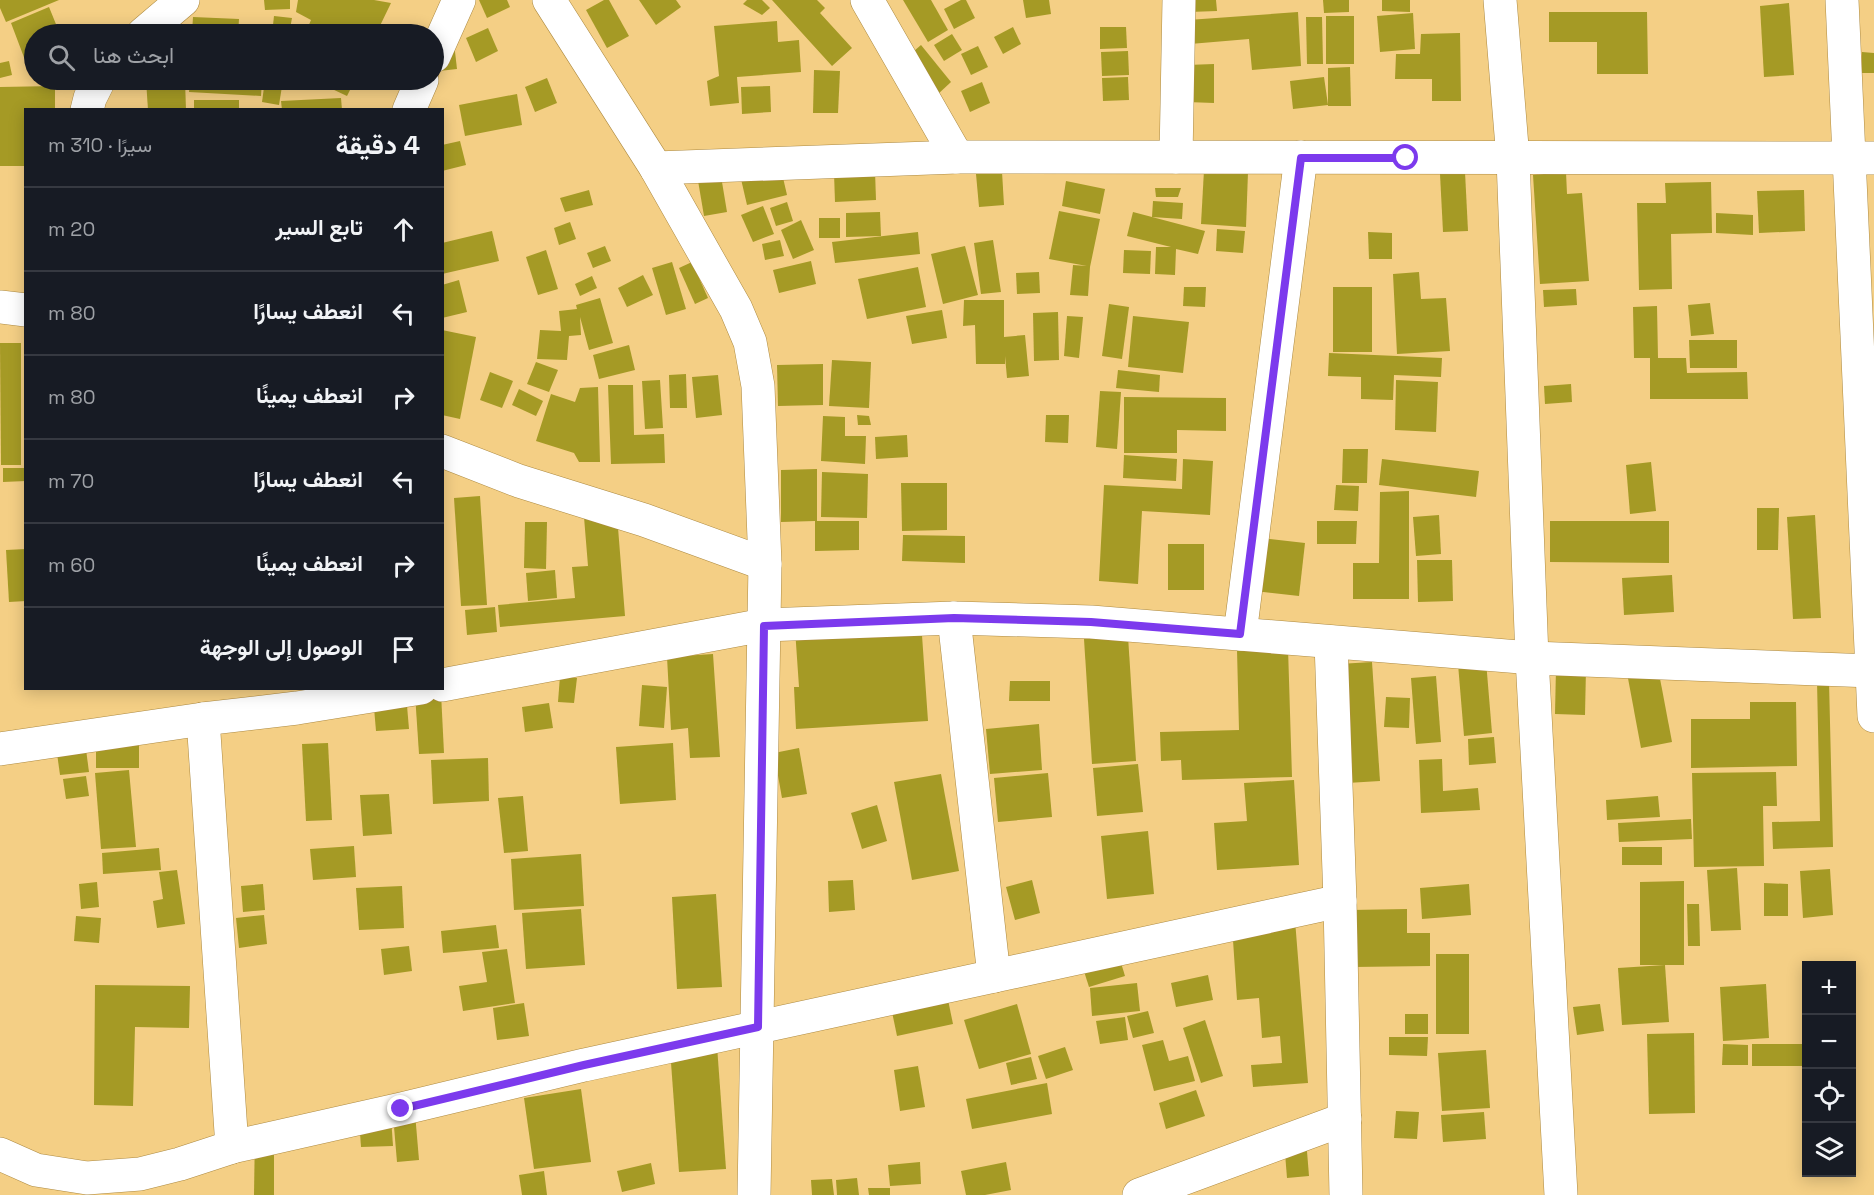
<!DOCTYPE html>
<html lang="ar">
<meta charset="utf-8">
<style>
:root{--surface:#171b24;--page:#242831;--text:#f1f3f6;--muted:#9ea1a6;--line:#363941}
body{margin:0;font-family:"Space Grotesk",Vazirmatn,sans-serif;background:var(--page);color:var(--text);direction:rtl}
.controls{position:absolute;right:18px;bottom:18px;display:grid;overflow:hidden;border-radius:0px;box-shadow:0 3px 15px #0003}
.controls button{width:54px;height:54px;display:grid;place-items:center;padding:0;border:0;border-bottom:2px solid var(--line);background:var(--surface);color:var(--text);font:30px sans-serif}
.stop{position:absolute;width:18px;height:18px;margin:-14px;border:4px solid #7c3aed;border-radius:50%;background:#fff}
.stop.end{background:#7c3aed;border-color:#fff;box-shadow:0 2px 6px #0008}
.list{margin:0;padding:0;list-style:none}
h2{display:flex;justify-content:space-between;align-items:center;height:78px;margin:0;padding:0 24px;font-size:26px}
h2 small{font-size:20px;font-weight:400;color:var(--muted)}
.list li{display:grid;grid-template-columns:39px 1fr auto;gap:18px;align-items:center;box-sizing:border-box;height:84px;padding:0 24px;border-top:2px solid var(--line)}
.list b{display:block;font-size:22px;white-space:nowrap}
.list em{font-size:20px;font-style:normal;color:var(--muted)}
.icon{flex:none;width:33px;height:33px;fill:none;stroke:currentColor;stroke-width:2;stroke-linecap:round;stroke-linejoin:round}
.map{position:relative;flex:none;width:1874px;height:1195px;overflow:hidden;direction:ltr}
.search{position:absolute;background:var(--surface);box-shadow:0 3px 15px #0003;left:24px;top:24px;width:420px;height:66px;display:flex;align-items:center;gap:15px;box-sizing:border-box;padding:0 21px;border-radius:33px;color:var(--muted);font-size:22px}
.panel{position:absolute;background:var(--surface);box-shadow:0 3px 15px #0003;left:24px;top:108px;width:420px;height:582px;border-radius:0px;direction:rtl}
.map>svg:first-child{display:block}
</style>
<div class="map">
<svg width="1874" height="1195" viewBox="0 0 1874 1195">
<rect width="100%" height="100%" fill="#f4cf85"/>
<g fill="#a59a25">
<path d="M0,0H59L6,22L0,8Z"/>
<path d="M264,0H290V9L265,10Z"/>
<path d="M298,0H374L391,3L376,34H305L311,20L296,12Z"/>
<path d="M479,0H507L510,7L487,18Z"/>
<path d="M604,0H609L629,36L607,48L586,10Z"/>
<path d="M639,0H676L681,7L656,25Z"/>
<path d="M747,0H762L770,8L762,15L743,4Z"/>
<path d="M772,0H817L825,8L820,13L852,48L832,66Z"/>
<path d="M903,0H931L948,30L928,42Z"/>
<path d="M961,0H966L975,18L954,29L944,9Z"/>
<path d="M1023,0H1049L1051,14L1026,18Z"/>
<path d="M1189,0H1216L1217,11L1189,12Z"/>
<path d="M1323,0H1349V12L1324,13Z"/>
<path d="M1382,0H1410V12L1382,11Z"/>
<path d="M1789,3L1794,75L1764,77L1760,6Z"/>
<path d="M49,7L60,34H34V56L25,60L11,23Z"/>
<path d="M1298,12L1301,66L1252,70L1249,39L1190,44L1188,20Z"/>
<path d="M1549,12H1647L1648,74H1597V42H1549Z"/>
<path d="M1413,13L1415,49L1380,52L1377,16Z"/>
<path d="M274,16L292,18L289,34H272Z"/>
<rect x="1326" y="16" width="28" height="48"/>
<path d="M193,17L239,19L238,34H192Z"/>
<path d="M1306,17H1322L1323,64H1307Z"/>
<path d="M777,21L778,42L799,40L801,72L737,77L739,103L710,106L707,81L719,76L714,26Z"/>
<path d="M1013,27L1021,44L1003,54L994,37Z"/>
<path d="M1100,27H1126L1127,48L1100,49Z"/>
<path d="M488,28L498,51L476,62L466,38Z"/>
<path d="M1460,33L1461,101H1432V79H1395L1396,54H1420L1421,34Z"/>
<path d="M952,34L962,50L944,61L934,45Z"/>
<path d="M454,43L457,69L439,71Z"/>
<path d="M921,45L951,82L937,95L907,57Z"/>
<path d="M978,46L988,67L971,75L961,54Z"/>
<path d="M1128,51L1129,75L1102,76L1101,52Z"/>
<path d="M1862,52L1874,53V73H1861Z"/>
<path d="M9,61L12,75L0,78V63Z"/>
<path d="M1214,64V103L1187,102V65Z"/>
<path d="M1350,67L1351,106H1328V68Z"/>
<path d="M814,70L840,71L838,113H813Z"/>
<path d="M1128,77L1129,100L1103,101L1102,78Z"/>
<path d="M1324,77L1328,105L1293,109L1290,81Z"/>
<path d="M547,78L557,103L535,112L525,87Z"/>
<path d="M146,80H185L186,110H148Z"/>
<path d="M190,80H262L261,96L189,92Z"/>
<path d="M265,80H283L279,105L262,102Z"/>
<path d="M313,80H355L347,96Z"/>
<path d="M982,82L990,103L970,112L961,91Z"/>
<path d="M55,86V110H26V166H0V87Z"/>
<path d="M770,86L771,112L742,114L741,87Z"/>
<path d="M517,94L522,125L465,136L459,105Z"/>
<path d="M341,98L342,110H282L281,101Z"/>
<rect x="194" y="100" width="45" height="10"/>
<path d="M460,141L466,165L442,171V145Z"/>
<path d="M718,158L727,212L704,216L695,163Z"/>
<path d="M781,169L787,195L747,205L741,179Z"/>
<path d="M1204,170L1248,172L1246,227L1201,224Z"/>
<path d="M875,171L876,200L835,202L834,173Z"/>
<path d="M1002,172L1004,205L979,207L976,174Z"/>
<path d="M1465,172L1468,231L1443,232L1440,174Z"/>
<path d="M1566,172L1567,194L1582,193L1589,281L1540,284L1533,175Z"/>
<path d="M1066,181L1105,189L1100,214L1062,206Z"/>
<path d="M1711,182L1712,233L1671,234L1672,289L1639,290L1637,203H1666L1665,183Z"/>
<path d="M1155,188H1181L1178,197H1156Z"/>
<path d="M589,190L593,205L565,212L560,198Z"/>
<path d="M1804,190L1805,231L1759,233L1757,191Z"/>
<path d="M1153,201L1183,203L1182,219L1152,217L1205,231L1198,254L1176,249L1175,275L1155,274L1156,247H1171L1127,236L1133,212L1152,217Z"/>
<path d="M787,202L793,221L776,226L770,208Z"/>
<path d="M763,206L774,234L753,242L741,215Z"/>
<path d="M1059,211L1100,219L1090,267L1088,296L1070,295L1073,265L1087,266L1049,259Z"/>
<path d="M880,212L881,236L846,237V213Z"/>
<path d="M1716,213L1753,215V235L1716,233Z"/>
<rect x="819" y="218" width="21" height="20"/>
<path d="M801,220L814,250L793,259L781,230Z"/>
<path d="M570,222L576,239L559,245L554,228Z"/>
<path d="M1217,229L1245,231L1243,253L1216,251Z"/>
<path d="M492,231L499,261L442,274V243Z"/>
<path d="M918,232L920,254L835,263L832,242Z"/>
<path d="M1368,232L1392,233V259H1369Z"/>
<path d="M780,240L784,256L765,260L762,244Z"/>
<path d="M993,240L1001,292L981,294L974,243Z"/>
<path d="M605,246L611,261L593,268L587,253Z"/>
<path d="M965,246L978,295L943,304L931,254Z"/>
<path d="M546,250L558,289L538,295L526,257Z"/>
<path d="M1124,250L1151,251L1150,274L1123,273Z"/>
<path d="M811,261L816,284L779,293L773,270Z"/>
<path d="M672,262L686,309L666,315L652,268Z"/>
<path d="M692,262L708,298L695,304L679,268Z"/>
<path d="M918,267L926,307L867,319L858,279Z"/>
<path d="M1039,272L1040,293L1017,294L1016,273Z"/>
<path d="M1419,272L1421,299L1446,298L1450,351L1397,354L1393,274Z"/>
<path d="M643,275L653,295L627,307L618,288Z"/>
<path d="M592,276L597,288L580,296L575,284Z"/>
<path d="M459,280L467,312L442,318V285Z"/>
<path d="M1184,287H1206L1205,307L1183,306Z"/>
<rect x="1333" y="287" width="39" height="65"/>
<path d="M1576,289L1577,305L1544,307L1543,290Z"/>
<path d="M600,298L613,343L589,350L580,317L581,335L569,336L567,360L537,359L540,330L561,331L559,311L577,309L576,305Z"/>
<path d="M964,300H1004V337L1025,335L1029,376L1007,378L1005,356V364H976L975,325L963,326Z"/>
<path d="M1710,303L1714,334L1691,336L1688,305Z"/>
<path d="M1109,304L1129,307L1122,359L1102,356Z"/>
<path d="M1657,306L1658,358H1686L1687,373L1747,372L1748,399H1650V358H1634L1633,307Z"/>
<path d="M942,310L947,338L912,344L906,316Z"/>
<path d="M1058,312L1059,360L1034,361L1033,313Z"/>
<path d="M1067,316L1083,317L1079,358L1064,356Z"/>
<path d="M1133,316L1189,322L1183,373L1128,367Z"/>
<path d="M442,330L476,337L460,419L442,415Z"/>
<path d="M1689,340H1737V368H1690Z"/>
<path d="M0,343H21V465H1Z"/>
<path d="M629,345L635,370L599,379L593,355Z"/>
<path d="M1329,353L1442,358L1441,377L1394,375L1393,400L1361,399V377L1328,376Z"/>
<path d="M832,360L871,362L869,408L829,406Z"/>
<path d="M536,362L558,370L549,392L527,384Z"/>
<path d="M823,364V405L778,406L777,365Z"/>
<path d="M1118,370L1160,375L1159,392L1116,388Z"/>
<path d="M490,372L513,381L502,408L480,400Z"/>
<path d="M686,374L687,408H670L669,375Z"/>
<path d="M718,375L722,415L696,418L692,377Z"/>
<path d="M660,380L663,428L645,429L642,381Z"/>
<path d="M1396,380L1438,382L1436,432L1395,430Z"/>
<path d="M1571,384L1572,402L1545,404L1544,386Z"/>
<path d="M608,385H633L634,435L664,434L665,463L611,464Z"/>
<path d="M598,387L600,462H579L574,453L536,441L551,394L575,402L580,388Z"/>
<path d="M519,389L543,401L536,416L512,405Z"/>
<path d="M1100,391L1121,392L1117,449L1096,447Z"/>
<path d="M1124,397L1226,398V431L1177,430V453H1124Z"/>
<path d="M857,415L869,416L871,425H858Z"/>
<path d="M1046,415H1069L1068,443L1045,442Z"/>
<path d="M823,416L845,417V436H866L865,464L821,461Z"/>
<path d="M907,435L908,457L876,459L875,437Z"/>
<path d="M1343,449H1368L1367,483H1342Z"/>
<path d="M1124,455L1177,459L1176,481L1123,478Z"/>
<path d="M1183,459L1213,461L1210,515L1142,511L1138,584L1099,581L1104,485L1182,489Z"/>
<path d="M1382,459L1479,471L1476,497L1379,485Z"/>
<path d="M1651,462L1656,511L1630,514L1626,465Z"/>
<path d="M3,468H26V481L3,482Z"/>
<path d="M817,469V521H859V550L815,551V521L781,522V470Z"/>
<path d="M822,472L868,474L867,518L821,517Z"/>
<path d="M901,483H947V530L902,531Z"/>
<path d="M1336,485L1359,486L1358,511L1334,510Z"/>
<path d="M1409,491V599H1353V563H1379L1380,492Z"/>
<path d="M480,496L487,605L461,606L454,498Z"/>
<path d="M1757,508H1779L1778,550H1757Z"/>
<path d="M617,515L625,616L500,627L498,605L575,598L572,567L588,566L584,517Z"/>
<path d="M1439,515L1441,554L1416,556L1413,517Z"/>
<path d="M1815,515L1821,618L1793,619L1787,517Z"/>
<path d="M1317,521H1357L1356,544H1317Z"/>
<path d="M1550,521H1669V563L1550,562Z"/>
<path d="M525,522H547L546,569L524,568Z"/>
<path d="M903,535L965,536V563L902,561Z"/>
<path d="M1261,538L1305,543L1299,596L1255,591Z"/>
<rect x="1168" y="544" width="36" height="46"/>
<path d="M26,549V601L9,602L6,550Z"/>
<path d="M1417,560H1452L1453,601L1418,602Z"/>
<path d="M555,570L557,598L528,601L526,573Z"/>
<path d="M1672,575L1674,612L1624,615L1622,578Z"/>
<path d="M495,607L497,632L467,635L465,610Z"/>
<path d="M921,621L928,721L796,729L794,687H799L795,629Z"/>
<path d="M1128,636L1136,761L1092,764L1084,639Z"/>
<path d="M1288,648L1292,777L1182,780L1181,760L1161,761L1160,732L1239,730L1237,650Z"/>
<path d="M713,654L720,757L690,758L688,728L671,730L667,657Z"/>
<path d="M1486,661L1492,733L1464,736L1458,664Z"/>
<path d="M1372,662L1380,781L1347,783L1339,664Z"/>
<path d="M1556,668H1586L1585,715L1555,714Z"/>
<path d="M1658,668L1672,742L1641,748L1627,673Z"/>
<path d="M560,676L577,678L574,703L558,702Z"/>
<path d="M1436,676L1441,742L1416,744L1411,678Z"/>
<path d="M1010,681H1050V701H1009Z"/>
<path d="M1817,681H1829L1833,847L1773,849L1772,822L1820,821Z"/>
<path d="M642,685L667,687L664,728L639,726Z"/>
<path d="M441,693L444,753L419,754L415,694Z"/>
<path d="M406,694L409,729L376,731L373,696Z"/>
<path d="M1386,697L1410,698L1409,728L1384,727Z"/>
<path d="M1750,702H1796L1797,766L1691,768V719H1750Z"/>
<path d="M549,703L553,728L525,732L522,707Z"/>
<path d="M1039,724L1042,770L990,774L986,729Z"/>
<path d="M1494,737L1496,763L1469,765L1468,739Z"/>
<rect x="96" y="738" width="43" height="30"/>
<path d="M85,742L89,772L60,775L56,746Z"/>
<path d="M328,743L332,820L306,821L302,744Z"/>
<path d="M673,743L676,800L620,804L616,747Z"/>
<path d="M799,748L807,794L782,798L774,753Z"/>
<path d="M488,758L489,801L433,804L431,760Z"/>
<path d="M1442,759L1443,791L1478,788L1480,810L1421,813L1419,760Z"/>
<path d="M1138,764L1143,812L1097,816L1093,768Z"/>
<path d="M129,770L136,847L101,849L95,773Z"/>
<path d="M1776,772L1777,806H1763L1764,866L1694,867L1692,773Z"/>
<path d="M1048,773L1052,817L998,822L994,778Z"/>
<path d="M941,774L959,871L912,880L894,782Z"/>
<path d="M86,776L89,796L66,799L63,779Z"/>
<path d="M1294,780L1299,865L1217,870L1214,823L1247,821L1244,783Z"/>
<path d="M389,794L392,834L363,836L360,795Z"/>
<path d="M523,796L528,851L504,853L498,798Z"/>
<path d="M1658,796L1660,817L1607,820L1606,800Z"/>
<path d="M877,805L887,841L862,849L851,813Z"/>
<path d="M1691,819L1692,839L1619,842L1618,823Z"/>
<path d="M1148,831L1154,894L1107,899L1101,836Z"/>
<path d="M354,846L356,877L313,880L310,849Z"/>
<rect x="1622" y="847" width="40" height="18"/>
<path d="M159,848L161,870L103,874L102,853Z"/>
<path d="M581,854L584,906L514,910L511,859Z"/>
<path d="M1737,868L1741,930L1711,931L1707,870Z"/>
<path d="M1830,869L1833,915L1803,918L1800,871Z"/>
<path d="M177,870L185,924L157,928L153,901L163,899L159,872Z"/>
<path d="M853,880L855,910L829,912L828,881Z"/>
<path d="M1032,880L1040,913L1015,920L1006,887Z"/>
<path d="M1684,881V965H1640V882Z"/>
<path d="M97,882L99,907L81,909L79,884Z"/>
<path d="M1764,883L1788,884V916H1764Z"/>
<path d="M263,884L265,910L243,912L241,886Z"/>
<path d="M1469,884L1471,915L1422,919L1420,888Z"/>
<path d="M402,886L404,928L359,930L356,888Z"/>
<path d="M716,894L722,987L677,989L672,897Z"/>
<path d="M1687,904H1699L1700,946H1688Z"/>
<path d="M581,909L585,965L526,969L522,913Z"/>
<path d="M1407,909V933H1430V966L1353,967L1351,910Z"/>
<path d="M264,915L267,944L239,948L236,918Z"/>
<path d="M76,916L101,918L99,943L74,941Z"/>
<path d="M1295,920L1308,1083L1253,1087L1251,1065L1282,1063L1280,1036L1262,1038L1259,998L1237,1000L1232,925Z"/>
<path d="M496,925L499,948L443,953L441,931Z"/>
<path d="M409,946L412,971L384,975L381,949Z"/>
<path d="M507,949L515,1003L463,1011L459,986L487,982L482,952Z"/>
<path d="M1118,953L1125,976L1089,987L1082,965Z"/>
<rect x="1436" y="954" width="33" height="80"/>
<path d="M1665,965L1669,1022L1622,1025L1618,968Z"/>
<path d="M1208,975L1213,1000L1176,1007L1171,983Z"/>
<path d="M1137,983L1140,1011L1092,1016L1090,988Z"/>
<path d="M1766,984L1769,1038L1723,1041L1720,987Z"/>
<path d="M95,985L190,986L189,1028L135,1027L133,1106L94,1105Z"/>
<path d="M947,995L953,1024L897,1036L891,1007Z"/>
<path d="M524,1003L529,1036L497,1040L493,1008Z"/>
<path d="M1017,1004L1031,1054L979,1069L964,1020Z"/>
<path d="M1600,1004L1604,1031L1577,1035L1573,1007Z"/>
<path d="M1148,1011L1154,1033L1133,1038L1127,1016Z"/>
<rect x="1405" y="1014" width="23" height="20"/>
<path d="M1125,1017L1128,1040L1100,1044L1096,1021Z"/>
<path d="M1205,1020L1223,1076L1201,1083L1183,1028Z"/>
<path d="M1694,1033L1695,1113L1649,1114L1647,1034Z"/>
<path d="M1389,1037H1428L1427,1056L1389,1055Z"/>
<path d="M1163,1040L1169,1061L1188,1056L1195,1081L1154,1091L1142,1045Z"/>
<path d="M1723,1044L1748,1045V1065H1722Z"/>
<rect x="1752" y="1044" width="54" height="22"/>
<path d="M717,1046L726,1169L679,1172L670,1049Z"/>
<path d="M1065,1047L1073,1070L1046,1079L1038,1056Z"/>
<path d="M1486,1050L1490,1108L1442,1111L1438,1053Z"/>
<path d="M1031,1057L1037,1079L1011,1085L1006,1063Z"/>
<path d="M918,1066L925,1107L900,1111L894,1070Z"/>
<path d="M1047,1083L1052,1114L972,1129L966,1099Z"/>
<path d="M581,1089L591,1162L534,1169L524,1098Z"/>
<path d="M1196,1090L1205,1116L1166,1129L1159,1103Z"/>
<path d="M1396,1111L1419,1112L1417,1139L1394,1138Z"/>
<path d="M1484,1112L1486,1139L1443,1142L1441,1115Z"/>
<path d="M415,1113L419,1160L397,1162L393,1115Z"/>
<path d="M391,1117L393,1146L361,1147L359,1119Z"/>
<path d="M255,1130L274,1131V1195H254Z"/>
<path d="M1306,1139L1309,1176L1287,1178L1284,1141Z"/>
<path d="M920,1162L921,1184L890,1186L888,1165Z"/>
<path d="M1006,1162L1011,1190L985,1195H966L961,1171Z"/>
<path d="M651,1163L655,1184L622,1192L617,1171Z"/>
<path d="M544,1171L547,1195H522L519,1175Z"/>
<path d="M857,1178L859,1195H837L836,1180Z"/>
<path d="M832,1179L834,1195H812L811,1180Z"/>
<path d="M868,1188H890V1195H869Z"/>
</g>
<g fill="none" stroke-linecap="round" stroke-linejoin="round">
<g stroke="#ad8a41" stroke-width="34">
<g id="minor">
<path d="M549,0L656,168L736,309L750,342L758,386L765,564L754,1195"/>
<path d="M867,0L957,157"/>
<path d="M1500,0L1513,159L1532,658L1561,1195"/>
<path d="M1842,0L1874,716"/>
<path d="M143,34L183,0"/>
<path d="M434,56L459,0"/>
<path d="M87,110L90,98L99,80"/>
<path d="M409,110L422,80"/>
<path d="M1176,157L1179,0"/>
<path d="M656,168L957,157L1874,158"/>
<path d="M0,307L26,310"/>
<path d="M442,451L519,481L644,520L765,564"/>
<path d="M954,618L994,976"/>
<path d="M1240,634L1301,157"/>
<path d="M1331,642L1340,901L1346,1195"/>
<path d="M442,685L764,625L954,618L1091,622L1532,658L1872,671"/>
<path d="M203,719L232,1147"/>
<path d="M0,749L203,719L297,708L421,688"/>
<path d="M0,1154L36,1170L87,1178L140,1174L180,1164L232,1147L401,1109L584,1065L1340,901"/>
<path d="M1139,1195L1345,1119"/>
</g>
</g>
<use href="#minor" stroke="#fff" stroke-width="33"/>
</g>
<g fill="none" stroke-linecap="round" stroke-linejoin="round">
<path stroke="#7c3aed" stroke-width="8" d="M401,1109L584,1065L758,1027L764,626L954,618L1091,622L1240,634L1301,158H1406"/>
</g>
</svg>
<div class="controls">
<button>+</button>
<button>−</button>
<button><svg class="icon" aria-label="locate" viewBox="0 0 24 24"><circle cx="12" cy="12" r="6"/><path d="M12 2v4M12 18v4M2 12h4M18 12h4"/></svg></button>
<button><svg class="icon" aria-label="layers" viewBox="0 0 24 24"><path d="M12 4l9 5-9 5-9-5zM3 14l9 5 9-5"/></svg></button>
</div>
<div class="stop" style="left:1406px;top:158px"></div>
<div class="stop end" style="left:401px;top:1109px"></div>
<div class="search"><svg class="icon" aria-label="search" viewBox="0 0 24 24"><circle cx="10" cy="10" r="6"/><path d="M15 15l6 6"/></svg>ابحث هنا</div>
<section class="panel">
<h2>4 دقيقة<small>سيرًا · 310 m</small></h2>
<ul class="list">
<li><svg class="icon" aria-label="ahead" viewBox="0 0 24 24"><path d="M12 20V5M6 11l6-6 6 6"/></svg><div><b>تابع السير</b></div><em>20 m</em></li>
<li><svg class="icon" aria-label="left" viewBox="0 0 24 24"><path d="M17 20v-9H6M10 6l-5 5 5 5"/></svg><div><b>انعطف يسارًا</b></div><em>80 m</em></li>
<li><svg class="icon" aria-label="right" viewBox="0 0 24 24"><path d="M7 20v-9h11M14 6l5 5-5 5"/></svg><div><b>انعطف يمينًا</b></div><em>80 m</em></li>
<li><svg class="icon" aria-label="left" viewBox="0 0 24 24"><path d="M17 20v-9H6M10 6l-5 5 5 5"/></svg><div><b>انعطف يسارًا</b></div><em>70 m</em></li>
<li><svg class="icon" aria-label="right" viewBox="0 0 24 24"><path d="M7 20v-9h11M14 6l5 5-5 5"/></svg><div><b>انعطف يمينًا</b></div><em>60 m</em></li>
<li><svg class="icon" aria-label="arrive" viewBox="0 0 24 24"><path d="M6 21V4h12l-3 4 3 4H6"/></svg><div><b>الوصول إلى الوجهة</b></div></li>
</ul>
</section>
</div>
